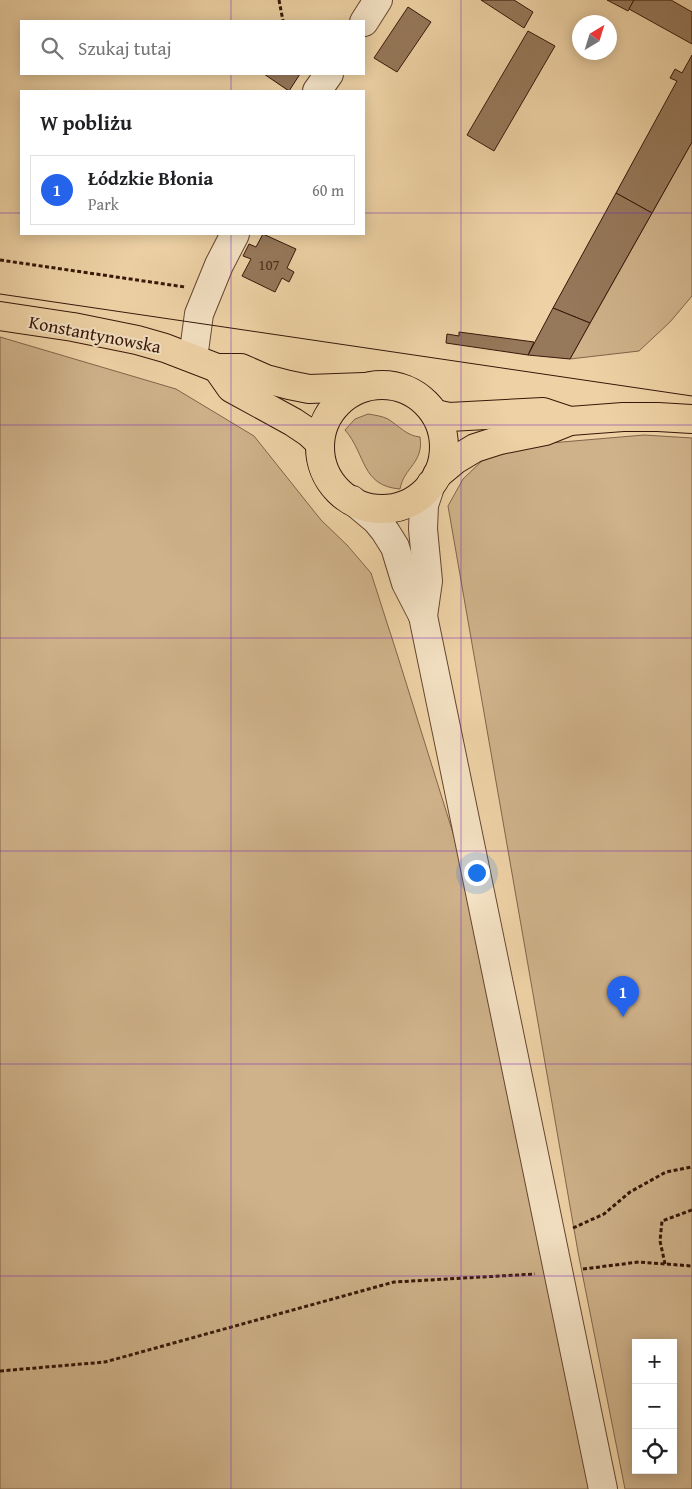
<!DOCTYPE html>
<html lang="pl">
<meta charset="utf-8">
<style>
:root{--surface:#fff;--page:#f2f2f2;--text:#202124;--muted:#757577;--line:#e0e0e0;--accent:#2563eb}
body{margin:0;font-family:"Gentium Book Plus",serif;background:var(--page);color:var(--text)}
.controls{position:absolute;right:15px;bottom:15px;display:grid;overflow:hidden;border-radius:0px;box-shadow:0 2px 12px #0003}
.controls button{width:45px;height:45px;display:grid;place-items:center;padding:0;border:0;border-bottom:1px solid var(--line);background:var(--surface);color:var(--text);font:25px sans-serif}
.compass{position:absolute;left:572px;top:15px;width:45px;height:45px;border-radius:50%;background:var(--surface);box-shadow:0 2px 12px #0003;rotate:38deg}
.you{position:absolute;left:476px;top:872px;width:18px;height:18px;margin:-12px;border:4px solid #fff;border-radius:50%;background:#1a73e8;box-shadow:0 0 0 8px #1a73e833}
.badge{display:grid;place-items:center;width:32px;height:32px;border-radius:50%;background:var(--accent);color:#fff;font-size:16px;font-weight:700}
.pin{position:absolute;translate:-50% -41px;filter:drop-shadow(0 1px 2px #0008)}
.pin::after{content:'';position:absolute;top:26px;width:18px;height:15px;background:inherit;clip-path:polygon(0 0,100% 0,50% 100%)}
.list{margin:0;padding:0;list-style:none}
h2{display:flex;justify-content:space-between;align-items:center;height:65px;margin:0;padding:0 20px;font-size:21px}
h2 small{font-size:16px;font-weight:400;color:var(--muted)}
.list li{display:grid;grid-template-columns:32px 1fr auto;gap:15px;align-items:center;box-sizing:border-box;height:70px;margin:0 10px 10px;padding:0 10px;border:1px solid var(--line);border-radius:0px}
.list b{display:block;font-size:19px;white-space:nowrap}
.list p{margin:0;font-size:16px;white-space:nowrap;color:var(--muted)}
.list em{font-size:16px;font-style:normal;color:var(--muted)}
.icon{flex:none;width:28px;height:28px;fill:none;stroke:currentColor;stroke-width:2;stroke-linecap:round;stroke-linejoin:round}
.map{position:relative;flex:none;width:692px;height:1489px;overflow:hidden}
.search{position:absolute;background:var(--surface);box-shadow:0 2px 12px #0003;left:20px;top:20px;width:345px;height:55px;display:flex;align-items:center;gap:12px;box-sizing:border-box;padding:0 18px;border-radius:0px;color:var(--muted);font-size:19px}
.panel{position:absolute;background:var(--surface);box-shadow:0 2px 12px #0003;left:20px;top:90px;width:345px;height:145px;border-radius:0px}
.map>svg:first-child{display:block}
</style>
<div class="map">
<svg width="692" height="1489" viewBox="0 0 692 1489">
<rect width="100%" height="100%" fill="#eed2a5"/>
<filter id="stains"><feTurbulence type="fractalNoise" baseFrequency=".004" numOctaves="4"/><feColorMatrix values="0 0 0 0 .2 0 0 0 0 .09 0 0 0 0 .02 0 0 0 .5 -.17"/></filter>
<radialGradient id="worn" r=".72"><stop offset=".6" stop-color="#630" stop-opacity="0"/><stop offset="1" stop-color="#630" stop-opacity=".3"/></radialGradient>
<g fill="#cfb28a" stroke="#83644a" fill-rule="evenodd">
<path d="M692,142V296L670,322L639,351L570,359Z"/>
<path d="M0,337L176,389L254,436L321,520L347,545L371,573L398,657L467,878L591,1489H0Z"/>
<path d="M368,414C374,415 382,416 388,419C399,426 407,436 420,437C424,463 404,467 400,489C361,486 366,454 345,430L355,419Z"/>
<path d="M644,435L692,438V1489H625L578,1252L448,506L463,479L484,459L515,446ZM636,1343H673V1470H636Z"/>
</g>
<g fill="#96785a" stroke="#371709">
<path d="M481,0H514L533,12L524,28Z"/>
<path d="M607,0H634L628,11Z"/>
<path d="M634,0H671L692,12V44L629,9Z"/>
<path d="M408,7L431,22L397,72L374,58Z"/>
<path d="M528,31L555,46L494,151L467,135Z"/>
<path d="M692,55V142L652,213L616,193L677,81L670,78L675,69L682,73Z"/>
<path d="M264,74H300L289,91Z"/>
<path d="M616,193L652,213L590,323L553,308Z"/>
<path d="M263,234L296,249L287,268L294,272L289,282L282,278L275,292L242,276L251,259L243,256L249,244L256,247Z"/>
<path d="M553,308L590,323L570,359L528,355Z"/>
<path d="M459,332L534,342L528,355L446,343L447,334L459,336Z"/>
</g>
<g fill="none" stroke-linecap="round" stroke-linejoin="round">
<g stroke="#654630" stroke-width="30">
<g id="minor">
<path d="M364,22L378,0"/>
<path d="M317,91L329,74"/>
<path d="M193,358L199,314L219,265L235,234"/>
<path d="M352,500L376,520L385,531L395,547L406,583L423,616L603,1489"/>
<path d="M423,616L428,581L423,529L424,505L431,484"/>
</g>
</g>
<g stroke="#371709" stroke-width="30">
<g id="major">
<path d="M0,316L73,327L137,340L165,348L217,368H241L266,379L289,385L309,389L364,387"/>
<path d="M217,368L231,388L293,422L308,432L320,443"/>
<circle cx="382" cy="447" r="62"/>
<path d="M435,414L449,417L543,412L570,421"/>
<path d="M437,475L455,460L475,448L500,440L545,431L570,421L623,417H658L692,419"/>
</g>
</g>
<g stroke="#371709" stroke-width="3" stroke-dasharray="4 2.5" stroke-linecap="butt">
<path d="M279,0L283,21"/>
<path d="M0,260L185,287"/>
<path d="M573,1228L604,1214L630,1192L666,1172L692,1167"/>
<path d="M665,1264L660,1241L662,1221L692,1210"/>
<path d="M583,1269L639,1262L692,1266"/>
<path d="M0,1371L105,1362L394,1282L535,1274"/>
</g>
<use href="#minor" stroke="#f4e2c4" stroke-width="28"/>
<use href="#major" stroke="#eed2a5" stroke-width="28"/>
<path stroke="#371709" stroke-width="1" d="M0,294L692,396"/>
</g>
<path fill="none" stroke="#7b2cbf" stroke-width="1" stroke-opacity="0.55" d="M231,0V21M461,0V1489M231,74V91M0,213H21M364,213H692M231,234V1489M0,425H692M0,638H692M0,851H692M0,1064H692M0,1276H692"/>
<g text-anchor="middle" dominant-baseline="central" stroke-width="4" stroke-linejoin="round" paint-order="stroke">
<g font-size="15" fill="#4f2f1d">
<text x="269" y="264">107</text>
</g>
<g font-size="18" fill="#371709" stroke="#f4e2c4">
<text transform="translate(95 334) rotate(11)">Konstantynowska</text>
</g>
</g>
<rect width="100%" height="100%" filter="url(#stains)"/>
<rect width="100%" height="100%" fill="url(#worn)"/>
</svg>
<div class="controls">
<button>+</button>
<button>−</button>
<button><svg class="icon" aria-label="locate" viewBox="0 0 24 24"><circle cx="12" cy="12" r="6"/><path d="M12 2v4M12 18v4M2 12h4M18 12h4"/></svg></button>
</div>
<svg class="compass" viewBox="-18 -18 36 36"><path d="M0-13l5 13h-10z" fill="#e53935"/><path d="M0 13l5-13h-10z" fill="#757577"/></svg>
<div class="you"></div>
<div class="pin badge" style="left:623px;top:1017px">1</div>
<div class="search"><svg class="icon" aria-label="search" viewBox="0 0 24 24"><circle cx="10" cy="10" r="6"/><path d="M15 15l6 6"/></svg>Szukaj tutaj</div>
<section class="panel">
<h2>W pobliżu<small></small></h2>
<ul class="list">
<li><span class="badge">1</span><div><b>Łódzkie Błonia</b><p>Park</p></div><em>60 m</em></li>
</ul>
</section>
</div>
